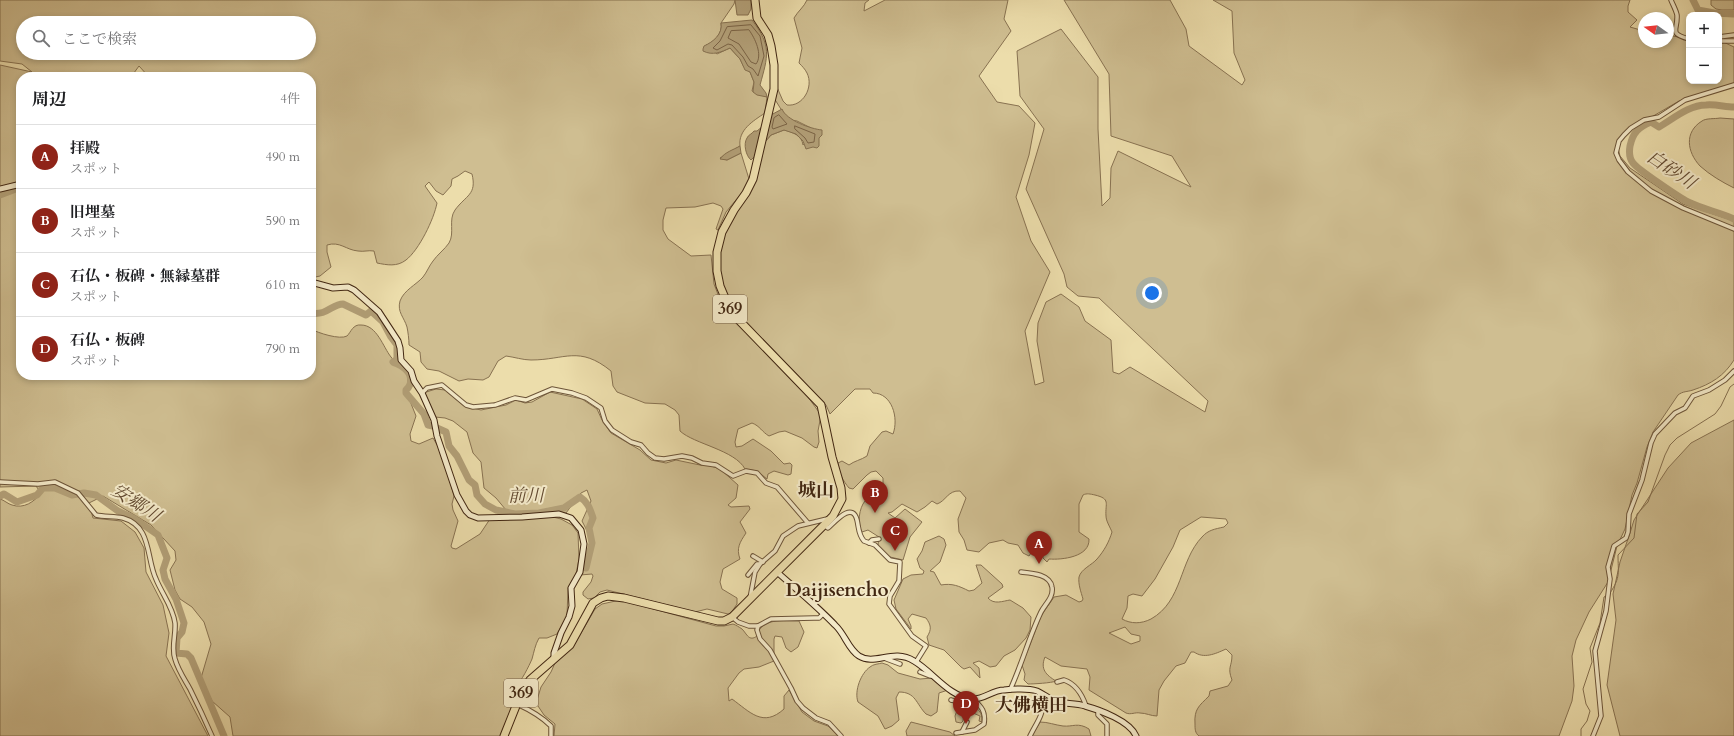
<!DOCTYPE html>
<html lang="ja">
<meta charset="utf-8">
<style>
:root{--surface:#fff;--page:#f6f6f6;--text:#202124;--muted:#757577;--line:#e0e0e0;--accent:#8f2418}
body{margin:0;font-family:Cardo,"Noto Serif JP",serif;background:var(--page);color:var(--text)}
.controls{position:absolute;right:12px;top:12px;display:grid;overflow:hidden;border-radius:8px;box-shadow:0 2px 6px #0003}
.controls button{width:36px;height:36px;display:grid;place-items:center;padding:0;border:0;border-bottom:1px solid var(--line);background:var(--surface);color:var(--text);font:20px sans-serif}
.compass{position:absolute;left:1638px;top:12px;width:36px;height:36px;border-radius:50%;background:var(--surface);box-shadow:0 2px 6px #0003;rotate:285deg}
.you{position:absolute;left:1152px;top:293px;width:14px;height:14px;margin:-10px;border:3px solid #fff;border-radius:50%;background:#1a73e8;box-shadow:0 0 0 6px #1a73e833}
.badge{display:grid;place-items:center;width:26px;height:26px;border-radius:50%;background:var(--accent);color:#fff;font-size:13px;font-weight:700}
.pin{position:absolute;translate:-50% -33px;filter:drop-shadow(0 1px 2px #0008)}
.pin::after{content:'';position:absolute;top:21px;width:14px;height:12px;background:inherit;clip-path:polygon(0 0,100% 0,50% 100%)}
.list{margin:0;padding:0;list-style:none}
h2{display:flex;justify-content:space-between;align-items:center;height:52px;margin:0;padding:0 16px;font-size:17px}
h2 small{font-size:13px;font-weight:400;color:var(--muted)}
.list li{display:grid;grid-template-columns:26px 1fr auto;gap:12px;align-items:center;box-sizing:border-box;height:64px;padding:0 16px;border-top:1px solid var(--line)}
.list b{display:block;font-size:15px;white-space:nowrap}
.list p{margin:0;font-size:13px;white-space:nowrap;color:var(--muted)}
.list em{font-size:13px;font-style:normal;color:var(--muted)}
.icon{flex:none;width:22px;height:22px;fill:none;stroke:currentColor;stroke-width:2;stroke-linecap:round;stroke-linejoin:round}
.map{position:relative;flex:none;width:1734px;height:736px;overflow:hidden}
.search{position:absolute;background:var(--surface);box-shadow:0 2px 6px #0003;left:16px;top:16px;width:300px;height:44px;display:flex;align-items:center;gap:10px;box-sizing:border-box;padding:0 14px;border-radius:22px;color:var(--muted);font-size:15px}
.panel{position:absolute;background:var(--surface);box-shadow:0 2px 6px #0003;left:16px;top:72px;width:300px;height:308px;border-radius:16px}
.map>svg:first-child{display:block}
</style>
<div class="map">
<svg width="1734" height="736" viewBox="0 0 1734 736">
<rect width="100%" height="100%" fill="#ecddab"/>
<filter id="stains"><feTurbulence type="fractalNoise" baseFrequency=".005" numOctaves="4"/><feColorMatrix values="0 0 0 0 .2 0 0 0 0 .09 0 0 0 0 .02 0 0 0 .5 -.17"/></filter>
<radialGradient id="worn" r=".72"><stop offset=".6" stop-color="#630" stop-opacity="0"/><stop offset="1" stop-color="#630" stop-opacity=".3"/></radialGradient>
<g fill="#cfbe91" stroke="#887251" fill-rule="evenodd">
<path d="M0,0H735L734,4L721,23C723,32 715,43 706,45L717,54L730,48L740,59L744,67L750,72L754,82L752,91L767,97L765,113C753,121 738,130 740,146L720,158L727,160L741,153L749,179L745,189L726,212L718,230L716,229L723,209L721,206L713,203L695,207L666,208L663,220V230L668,239L691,256L711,255L714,284L724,310L808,397L821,415L818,431L819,442L817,448L814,447L802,438L785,431L779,432L769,436C762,432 760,426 752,423L738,429L735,442L736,447L742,446L753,439L771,451L784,464L790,463L792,465L791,474L788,475L774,471L768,474L767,479L757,471L745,469C735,450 694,444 680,431L679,415L675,410L665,404L645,403L617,392L613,386L611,371C579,345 565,360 531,360C523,360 514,357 506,356L498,361L489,377L483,380L468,379L459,381L439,371L427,369L421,362L420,352L409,345C409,339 408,332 407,327C404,317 397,312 400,301C404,290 416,285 423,277C427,272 429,266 433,261C437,255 445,249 449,243C455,233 448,220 455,210C466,195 477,195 472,174L465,171L458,176L452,179L451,186L443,195L436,191L429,182L425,186L437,203C434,219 419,250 406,260C397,267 387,265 377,263L374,251C368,250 364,252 358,251C346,250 340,241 327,245V252L331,267L320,276L311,278V77H149L139,66L131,77H21V375H200L207,376L211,375H311V329C318,333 340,340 347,336C351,332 353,324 361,325C377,325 383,347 391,357C396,364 404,369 408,376V396L416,416L410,434L411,441L419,444L433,438L443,455L454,496L452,504L453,510L458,521L451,546L452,548L456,549L480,534L490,519L553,517L561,519L572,525L578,533L579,559L576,574L568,588L567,616L557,634L547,638H539C535,645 534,652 532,659C529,666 521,682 516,686L515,685L517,694L501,736H233L230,717L212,701L201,678L211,644L204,622L192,607L180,599L175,590L170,570L176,560L175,551L151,525L103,496L89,503L93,518L121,521L135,532L144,548L146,572L163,605L169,633L166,656L208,736H0V499C4,500 8,504 12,505C24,509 34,502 41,493L36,486L0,487V65L32,72L22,64L0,61ZM23,23H309V53H23Z"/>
<path d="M807,0H869L865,3L864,11L885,0H1008L1004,19L1011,31L979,76L997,102L1019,106L1035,123L1029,155L1016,197L1031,241L1050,272L1025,331L1035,385L1044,382L1037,341L1038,323L1046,302L1061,294L1079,307L1085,321L1111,340L1113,372L1119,374L1130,367L1205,412L1208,401L1099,298L1078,296L1067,287L1064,274L1026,189L1044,129L1020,96L1017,51L1061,29L1098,77V129L1102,206L1110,198L1111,168L1118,151L1191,187L1172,156L1111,136L1109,74L1064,0H1170L1186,29L1189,46L1242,85L1245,80L1234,53L1232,11L1213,0H1630L1628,6V12L1637,20L1630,27L1644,31V42H1668V35L1684,38L1688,42L1689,81H1719V40L1734,47V84L1679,101L1643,122L1622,136L1618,148L1620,156L1630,168L1683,204L1734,221V360C1724,376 1711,384 1693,390C1687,392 1683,391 1678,395L1653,432L1647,447L1637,483L1632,495L1625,529L1617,546L1608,582L1589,612L1576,640L1572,656L1574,686L1572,701L1559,736H1199C1195,733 1195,729 1195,724C1194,709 1199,706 1209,696L1210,691L1228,686L1232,680C1227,667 1232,667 1232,655L1226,649C1215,654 1204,659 1194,652H1191L1185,663L1176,666L1164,681L1159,690L1157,716C1151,716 1146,713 1140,713C1135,712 1131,715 1126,713L1089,690L1090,677L1087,669L1061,666L1045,657C1040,669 1046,675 1056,681C1052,683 1033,684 1028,684L1024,680L1025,674L1022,665L1041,616L1054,597L1066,595L1079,602L1082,601L1083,599C1081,592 1078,584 1079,577C1081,569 1092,565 1097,559C1104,551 1109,542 1112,532C1110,527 1106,521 1106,516C1105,503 1111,499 1095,495C1090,494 1087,493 1083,495L1079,504V532L1089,539C1090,557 1062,560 1049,559L1047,562L1043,558V553L1033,550L1029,556L1023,553L1018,545L1008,543L1003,540L989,543L979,552L967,550L964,540L959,532L958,519L966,498L960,491C948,490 946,501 937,504L932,501L925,507L917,512L902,504L892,512L888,513L895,518L905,509L922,522L910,537L903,560L890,557L878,545L879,537L868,530L862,532C857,524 859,508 865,501L882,497L885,487L883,483V478L876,471L871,472L867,475L853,489L849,488C844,482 837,471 838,463L842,461L849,465C854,461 861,460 867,456L870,446L882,432L886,431L893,434C899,418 892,393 873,393L870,389H855L830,414L826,405L733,308L722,284L718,268L720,244L725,230L754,185L764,143L771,135L784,130C793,132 802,136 803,145L815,130L797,121L790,120L784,114L774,98L776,85L783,101L787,105C803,107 814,87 807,73C805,69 802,66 799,63L802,48L794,18C798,11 804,7 807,0ZM1201,517L1226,519L1228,523L1224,527C1215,529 1208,530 1202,537C1179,561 1183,601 1151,619C1141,624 1131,624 1122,619L1127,608L1128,596L1133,594L1142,596L1155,579L1173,547L1180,530ZM1125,627L1131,634L1140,636V641L1131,644L1109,633Z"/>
<path d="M1711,0H1734V10H1722L1716,9L1711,5Z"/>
<path d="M1720,118L1734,119V188C1722,182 1710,175 1700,166C1687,152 1684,132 1702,121C1706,118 1715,119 1720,118Z"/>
<path d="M436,389L445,390L464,406L481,410L506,405L516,400L525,403L532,402L550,392L582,399L597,409L602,420L611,433L640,450L651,460L666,463L676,460L700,465H708L720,469L738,485L736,498L728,505L731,507L749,506L750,509L740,522L746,533C740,542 736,548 740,559L723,569L720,582L722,589L737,598V604L731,613L728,614L707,609L695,612L607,590L600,592L594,598L588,599L583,595V592L591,582L593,576L592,574L580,575L584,557L590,554C595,544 587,531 582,521L591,501L587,490L581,493L566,513L541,512L531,514L511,513L506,510L496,498L484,488L481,462L473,453L467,432L453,421L445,418L435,417L423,393Z"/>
<path d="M1734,420V736H1620L1607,685L1616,620L1613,594L1620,562L1630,533L1634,520L1668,468L1691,443Z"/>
<path d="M939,536L944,539L946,545L940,562L930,571L934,572L941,585C952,583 959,586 969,591L974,590L982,583L976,565H981L1002,584L1003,587L988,598C994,605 1003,601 1010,600L1023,608L1031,617L1030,630L1026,638L1015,650L1004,656L996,666L990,667L979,661L973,663L979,668L980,678L970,667L964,669L961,667L944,650L929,645L927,637C932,629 931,625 926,618L912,614L908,619L911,626V629L896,609L894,600L903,579L911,575L923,574L924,571L920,568L917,559L922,551L925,542Z"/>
<path d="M620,600L716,626H724L733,624C736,625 739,627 742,629C747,634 749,642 757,636C761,617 784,621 799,621L804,632L798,647L791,652L786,648L782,637L775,636L774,639V661L759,667L744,669L739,673L728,688L729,701L732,699C750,712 763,728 784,709V696L789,690L802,712L814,721L828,726L839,736H554L555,724L544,715L538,706L537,700L541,687L551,672L555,663L573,647L595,609L602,604Z"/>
<path d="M882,663L888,665L898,673L920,679L932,678L948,690L939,693L937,712L931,716L926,714C916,704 916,692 899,692L896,698L899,720L892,726L885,729L878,716L858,702C854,691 861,673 870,667C873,664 879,664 882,663Z"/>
<path d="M962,701C973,706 983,708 982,722L979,721L980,716L966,710L964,712L963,721L961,723L956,722L955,716L960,702Z"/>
<path d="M911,722L950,732L955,736H907L906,731Z"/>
<path d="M1040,722C1048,722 1055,725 1063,726C1073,727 1078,722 1089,729L1091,736H1032Z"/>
</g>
<g fill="#b29f77" stroke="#856f4e">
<path d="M735,0H751V9L748,15H737Z"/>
<path d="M752,20C772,46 768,56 760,85L766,93L767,97L757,95L753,92L754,82L750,72L745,70L740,59L730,48C721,52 713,56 703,51V49L704,46C713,42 723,34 721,23Z"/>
<path d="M782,109C786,120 811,129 822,130V135L819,138V146L817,148L813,147L806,149L803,141L796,134L784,130L771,135L764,143L771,115Z"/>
<path d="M763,126L756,155L751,160C746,156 743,144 747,138C748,135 752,134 754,131H757Z"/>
<path d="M740,146L741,153L727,160L720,159C725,152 733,150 740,146Z"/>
</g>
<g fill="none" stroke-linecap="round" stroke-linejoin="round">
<g stroke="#7a6244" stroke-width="1">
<path d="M751,25L760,36L764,56L758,76L753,69L748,66L743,57L732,45L728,44L717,50L713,48L720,41L727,27Z"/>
<path d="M749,30C755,38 763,55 756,64L751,62L739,44L728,38L731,31Z"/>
<path d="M779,115L787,124L773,129L772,127L774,118Z"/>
<path d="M795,126L815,134L814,142L808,143L805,138L795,129Z"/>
</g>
<g stroke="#856f4e" stroke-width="1">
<path d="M1610,593C1621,577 1618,572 1618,555L1634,538L1637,514L1648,502L1665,455L1670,445L1677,438L1715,414L1721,406L1730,387L1734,384"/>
<path d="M1581,736V729L1587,721L1590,711L1586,704L1583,689L1592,662L1590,648L1600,623L1604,597L1606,596"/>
</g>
<g stroke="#b29f77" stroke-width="7">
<path d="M1693,0L1698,10L1714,13L1734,14"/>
<path d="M1734,107C1725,107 1716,104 1706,105C1689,105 1673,119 1659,127L1651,122C1639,127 1633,132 1630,146C1629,152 1629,158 1633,163C1637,169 1680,198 1688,202C1702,209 1719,212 1734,219"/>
<path d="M0,195L21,187"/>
<path d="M311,313C327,316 332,304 343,304L366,315L371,311L383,322L391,337L397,345V359L393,362C397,364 401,365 404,368C412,374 413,384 406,390V393L424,414L428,425L433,426"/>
<path d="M437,428L446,432L449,446L457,456L469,480L475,485L477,495L485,504L496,510L515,514L539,513L564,508L580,497C588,502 590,509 593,518L589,528L592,543L586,568"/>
<path d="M0,496L4,494L17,502L37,495L43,488H55L72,495L84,493L96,495L118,511L135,519L158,535L167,558L163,570L165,579L176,599L184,623L182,632L177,638L176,653L187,654L191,658L224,736"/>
</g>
<g stroke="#6c5438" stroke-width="5.5">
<g id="street">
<path d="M1671,0C1673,5 1676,10 1677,15C1678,31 1668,33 1689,39"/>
<path d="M1719,37L1734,35"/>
<path d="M1719,41H1734"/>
<path d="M1734,85L1685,100L1659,117L1644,120L1631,128L1624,135L1619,141L1616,153L1619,160L1628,172L1651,191L1683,208L1734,229"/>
<path d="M422,393L427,388L442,385L466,405L473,407L495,405L515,398L526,400L552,389L572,393L586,398L601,408L605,421L612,430L631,442L641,445L648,453L655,458L664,459L682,456L692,458L702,463L716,465L733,476L746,471L757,473L766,483L777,487L808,523"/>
<path d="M0,482L38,484L55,482L78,493L96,515C104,517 114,516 123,518C152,526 146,558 156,579C162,594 173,607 175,623C176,636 171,647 175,659C178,670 185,680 190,689C198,705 205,720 212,736"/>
<path d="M824,525L828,528C835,522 852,501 857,520C859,528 858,534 864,541L875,545L890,560L900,562L899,581L890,596L889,604L912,636L926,646L916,662"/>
<path d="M869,543L872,540L879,539"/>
<path d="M753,556L763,562"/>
<path d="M748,575L757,564H760"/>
<path d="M750,598L755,572L760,564L775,551L783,536L798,526L827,519"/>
<path d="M732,617L738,622L749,626H758L771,619L814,618H819L823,614"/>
<path d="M758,626L757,630L760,639L770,650L791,688L797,701L803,708L816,718L829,723L841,736"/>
<path d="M884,658L900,664"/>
<path d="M920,672L930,676H932"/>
<path d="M1057,682L1064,680C1076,684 1082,694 1086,706"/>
<path d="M1010,690C1022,664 1029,637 1041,612C1045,604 1054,597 1052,587C1050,574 1031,573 1021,572"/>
<path d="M951,700C959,702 965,704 973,699C982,707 986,712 984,724L975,730L956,733"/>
<path d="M517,704C530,710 541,716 551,726V736"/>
<path d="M1098,711V715L1107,724V736"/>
<path d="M962,732L967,722"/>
<path d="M1030,736C1040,715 1046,716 1039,692"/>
<path d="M1593,736L1601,716L1595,651L1606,611L1610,579L1608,567L1614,546L1626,538L1628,532L1629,514L1642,480L1651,443L1655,434L1675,413L1685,408L1693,396L1709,390L1725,380L1734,371"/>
</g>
</g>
<g stroke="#412611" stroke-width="7">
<g id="secondary">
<path d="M0,189L21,184"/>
<path d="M311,282L333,288L348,287L354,290L379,312L398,341L400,348L401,360L411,371L414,381L422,393L434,420L437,436L457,495L466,511L470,515L478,518L522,517L559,514L571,518L581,530L584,544L580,572L571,588L572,606L569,617L561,633L554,653V659"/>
<path d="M777,572C796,589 817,606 835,625C845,634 848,649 859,656C875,666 893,648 914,661C933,672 949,697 972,699C984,700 992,690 1004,690C1013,689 1028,688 1037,691C1044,694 1050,700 1058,702C1067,704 1076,703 1085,706C1100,710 1130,721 1136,736"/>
</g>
</g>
<g stroke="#412611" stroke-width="9">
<path id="highway" d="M504,736L522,691L530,680L570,645L593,603L601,598L608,596L624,598L718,621H724L732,617L833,516L842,499L841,488L832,457L821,405L731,312L720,286L717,271V252L722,232L734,210L746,193L753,179L774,89V65L771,46L768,35L757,18L755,0"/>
</g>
<use href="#street" stroke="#f3e9c8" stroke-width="3.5"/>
<use href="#secondary" stroke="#f3e9c8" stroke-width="5"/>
<use href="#highway" stroke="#ecddab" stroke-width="7"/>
</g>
<g text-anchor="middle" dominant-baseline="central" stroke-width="4" stroke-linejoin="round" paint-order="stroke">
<g fill="#f3e9c8" stroke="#766048" stroke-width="1">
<rect x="713" y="295" width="34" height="28" rx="3"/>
<rect x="504" y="679" width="34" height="28" rx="3"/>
</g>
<g font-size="16" font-weight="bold" fill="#412611">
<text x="730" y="309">369</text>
<text x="521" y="693">369</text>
</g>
<g font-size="18" font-style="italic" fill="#634a30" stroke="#f3e9c8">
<text transform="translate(1671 170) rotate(34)">白砂川</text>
<text transform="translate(526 496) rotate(-1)">前川</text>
<text transform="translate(136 503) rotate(33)">安郷川</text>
</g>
<g font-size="18" font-weight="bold" fill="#412611" stroke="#f3e9c8">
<text x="816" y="490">城山</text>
<text x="1031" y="705">大佛横田</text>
</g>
<g font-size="19" font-weight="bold" fill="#412611" stroke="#f3e9c8">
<text x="837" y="590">Daijisencho</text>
</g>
</g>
<rect width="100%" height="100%" filter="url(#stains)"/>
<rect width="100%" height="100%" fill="url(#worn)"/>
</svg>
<div class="controls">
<button>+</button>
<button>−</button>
</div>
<svg class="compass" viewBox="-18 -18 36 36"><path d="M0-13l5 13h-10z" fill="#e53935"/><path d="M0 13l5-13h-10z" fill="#757577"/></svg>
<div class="you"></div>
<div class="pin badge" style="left:1039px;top:564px">A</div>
<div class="pin badge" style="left:875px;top:513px">B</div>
<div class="pin badge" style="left:895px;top:551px">C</div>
<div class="pin badge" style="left:966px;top:724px">D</div>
<div class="search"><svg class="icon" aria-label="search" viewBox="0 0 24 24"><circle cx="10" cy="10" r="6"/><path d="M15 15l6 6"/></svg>ここで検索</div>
<section class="panel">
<h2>周辺<small>4件</small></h2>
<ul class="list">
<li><span class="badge">A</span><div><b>拝殿</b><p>スポット</p></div><em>490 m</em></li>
<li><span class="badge">B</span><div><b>旧埋墓</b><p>スポット</p></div><em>590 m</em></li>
<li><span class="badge">C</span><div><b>石仏・板碑・無縁墓群</b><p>スポット</p></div><em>610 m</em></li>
<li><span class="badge">D</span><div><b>石仏・板碑</b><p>スポット</p></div><em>790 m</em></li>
</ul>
</section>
</div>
